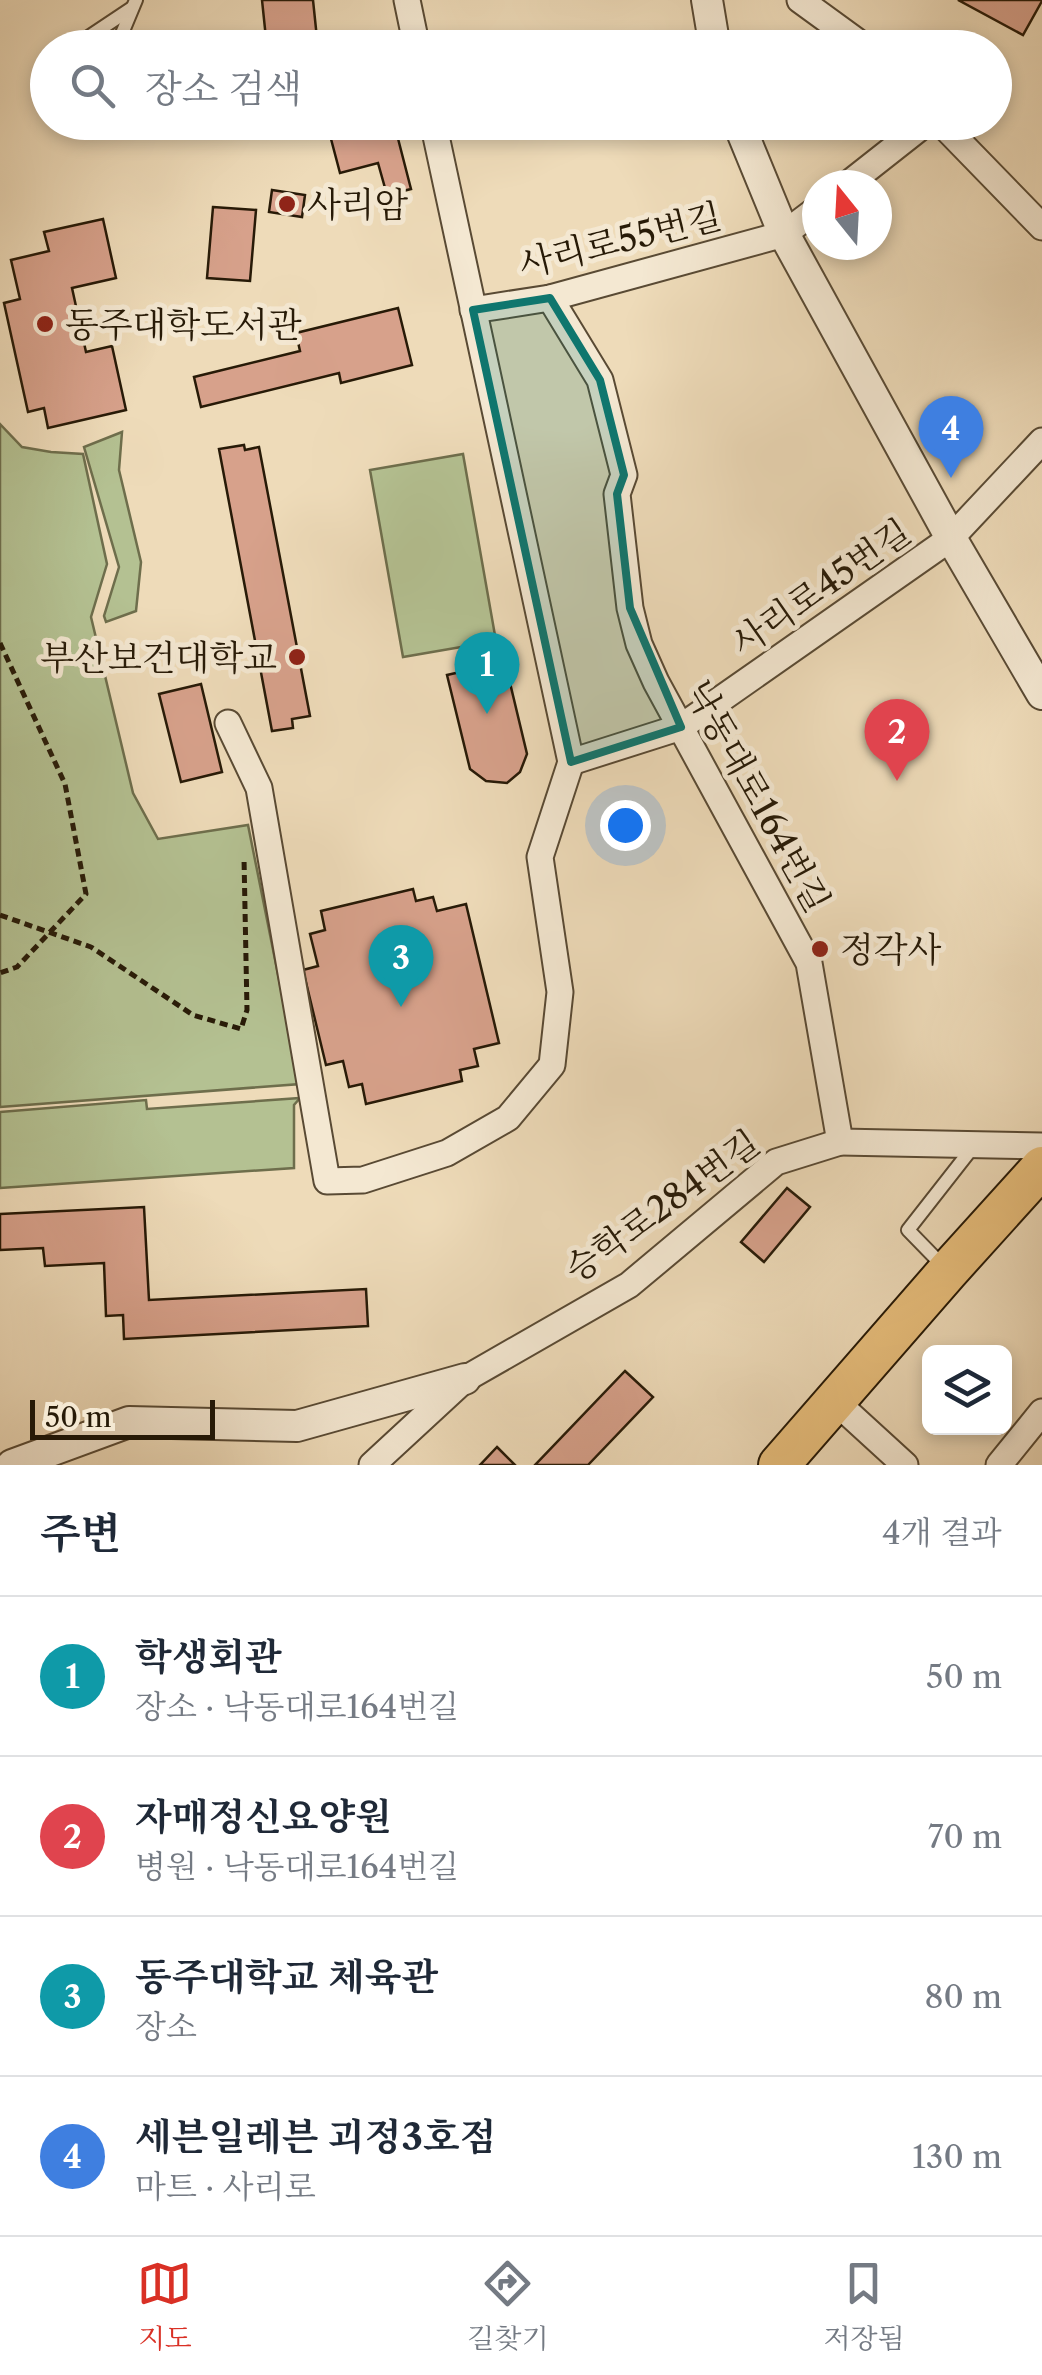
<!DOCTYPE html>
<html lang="ko">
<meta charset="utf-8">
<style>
:root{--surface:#fff;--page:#f2f2f3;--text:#1f2937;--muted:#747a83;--line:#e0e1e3;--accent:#d93025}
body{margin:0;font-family:"Libre Caslon Text","Noto Serif KR",serif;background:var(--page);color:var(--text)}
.controls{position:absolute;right:30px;bottom:30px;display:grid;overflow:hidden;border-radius:15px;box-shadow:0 5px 15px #0003}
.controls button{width:90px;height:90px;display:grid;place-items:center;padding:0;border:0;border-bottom:2px solid var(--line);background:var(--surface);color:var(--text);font:50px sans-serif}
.compass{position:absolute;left:802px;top:170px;width:90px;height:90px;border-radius:50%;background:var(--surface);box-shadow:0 5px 15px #0003;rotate:342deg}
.scale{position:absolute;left:30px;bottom:25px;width:185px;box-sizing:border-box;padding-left:10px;border:5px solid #271a07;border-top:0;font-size:28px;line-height:35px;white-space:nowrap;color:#271a07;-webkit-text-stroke:8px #f4e8d2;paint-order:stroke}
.you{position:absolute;left:625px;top:825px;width:35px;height:35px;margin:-25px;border:8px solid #fff;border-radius:50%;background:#1a73e8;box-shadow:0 0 0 15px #1a73e833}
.badge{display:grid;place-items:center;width:65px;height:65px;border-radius:50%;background:var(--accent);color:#fff;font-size:32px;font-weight:700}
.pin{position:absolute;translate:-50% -82px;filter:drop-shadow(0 2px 5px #0008)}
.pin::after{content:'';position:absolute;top:52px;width:35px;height:30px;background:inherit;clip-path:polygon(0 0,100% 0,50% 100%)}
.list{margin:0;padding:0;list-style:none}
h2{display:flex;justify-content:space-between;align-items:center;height:130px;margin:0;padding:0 40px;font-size:42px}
h2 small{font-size:32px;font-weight:400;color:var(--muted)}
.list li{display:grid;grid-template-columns:65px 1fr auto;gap:30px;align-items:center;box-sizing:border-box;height:160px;padding:0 40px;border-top:2px solid var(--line)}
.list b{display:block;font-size:38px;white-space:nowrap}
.list p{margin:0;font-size:32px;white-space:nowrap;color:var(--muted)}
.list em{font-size:32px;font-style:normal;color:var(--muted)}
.icon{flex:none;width:55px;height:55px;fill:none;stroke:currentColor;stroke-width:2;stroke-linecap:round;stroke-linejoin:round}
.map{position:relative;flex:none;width:1042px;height:1465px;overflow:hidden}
.search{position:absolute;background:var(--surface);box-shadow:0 5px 15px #0003;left:30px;right:30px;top:30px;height:110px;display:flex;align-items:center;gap:25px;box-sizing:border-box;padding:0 35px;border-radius:55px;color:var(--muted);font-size:38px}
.sheet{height:770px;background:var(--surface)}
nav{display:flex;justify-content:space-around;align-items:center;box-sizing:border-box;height:140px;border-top:2px solid var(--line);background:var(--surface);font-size:28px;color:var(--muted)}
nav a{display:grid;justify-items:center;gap:5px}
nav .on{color:var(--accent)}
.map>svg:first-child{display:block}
</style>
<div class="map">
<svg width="1042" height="1465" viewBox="0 0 1042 1465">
<rect width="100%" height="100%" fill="#eedbb9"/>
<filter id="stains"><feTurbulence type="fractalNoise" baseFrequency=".002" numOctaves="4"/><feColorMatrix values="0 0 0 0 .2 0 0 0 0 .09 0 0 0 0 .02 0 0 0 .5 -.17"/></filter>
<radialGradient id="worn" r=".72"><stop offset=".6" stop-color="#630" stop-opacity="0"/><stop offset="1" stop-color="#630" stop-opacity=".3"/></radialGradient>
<g fill="#b4c192" stroke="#6e6e4c" stroke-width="2.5">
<path d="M0,424L22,447L51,452L83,454L107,564L91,617L133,793L158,839L248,825L300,1084L0,1107Z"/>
<path d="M122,432L119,470L141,562L136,611L106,622L104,616L119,567L84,447Z"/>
<path d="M463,454L496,641L403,657L370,470Z"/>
<path d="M300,1098L294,1105V1168L0,1188V1112L146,1100L147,1109Z"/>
</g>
<g fill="#d7a18b" stroke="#271a07" stroke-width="2.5">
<path d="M262,0H313L318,48H267Z"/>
<path d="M958,0H1042V1L1023,35Z"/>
<path d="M394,123L411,189L387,195L378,163L340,173L331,139Z"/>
<path d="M272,190L305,195L302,217L269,212Z"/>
<path d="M213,207L256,210L250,281L207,278Z"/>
<path d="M103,219L116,278L72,288L86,352L112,346L126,410L48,428L44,408L28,412L4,303L20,299L11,260L49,251L44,232Z"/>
<path d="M398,308L412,365L341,383L339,373L201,407L194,377L300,351L296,333Z"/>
<path d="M244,445L245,450L259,447L310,716L292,719L293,728L272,731L219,449Z"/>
<path d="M505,662L527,754L520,772L507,783L486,781L470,769L447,675Z"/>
<path d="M201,684L222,772L181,782L159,694Z"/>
<path d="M413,889L416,901L433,897L437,911L466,904L499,1043L474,1049L478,1066L460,1070L462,1081L366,1104L362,1084L349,1087L343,1061L326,1065L303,970L318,966L310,934L325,930L321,911Z"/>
<path d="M787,1188L810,1207L764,1262L741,1242Z"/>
<path d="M144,1207L149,1300L366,1289L368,1326L124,1339L123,1315L106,1316L104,1263L45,1266L43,1248L0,1250V1214Z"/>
<path d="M625,1371L653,1397L588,1465H535Z"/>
<path d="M497,1447L515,1465H480Z"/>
</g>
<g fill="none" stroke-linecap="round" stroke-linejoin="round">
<g stroke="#594a34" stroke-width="16">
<g id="service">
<path d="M72,48L132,8"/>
<path d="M116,48L136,0"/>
<path d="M47,58H48"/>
<path d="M100,126L101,122"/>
<path d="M946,1269L908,1230L973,1147"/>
</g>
</g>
<g stroke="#594a34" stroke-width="29">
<g id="minor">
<path d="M407,0L417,48"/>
<path d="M800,0L866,48"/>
<path d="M940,122L1042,227"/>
<path d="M847,185L927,122"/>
<path d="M550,298L600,380L624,475L617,494L630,608L639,644L656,682L809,963L840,1142L1042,1146"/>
<path d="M473,310L550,298L784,234L817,209"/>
<path d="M228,723L259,788L327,1181L363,1180L447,1153L508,1118L552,1065L560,992L540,857L571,762L433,122"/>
<path d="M571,762L681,727L951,538L1042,441"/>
<path d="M835,1401L905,1465"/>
<path d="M372,1465L465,1379L629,1285L776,1162L840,1142"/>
<path d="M999,1465L1042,1412"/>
</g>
</g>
<g stroke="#594a34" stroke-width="34">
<g id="tertiary">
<path d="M707,0L715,48"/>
<path d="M738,122L784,234L951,538L1042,694"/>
<path d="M12,1465L129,1422L297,1426L465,1379"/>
</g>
</g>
<g stroke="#271a07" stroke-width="44">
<path id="primary" d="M779,1465L948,1271L1042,1167"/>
</g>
<g stroke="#271a07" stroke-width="5" stroke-dasharray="8 5" stroke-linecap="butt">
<path d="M0,643L65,784L86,894L17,967L0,973"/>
<path d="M0,915L91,947L193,1015L241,1029L247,1010L244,858"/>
</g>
<use href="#service" stroke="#f4e8d2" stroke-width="12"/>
<use href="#minor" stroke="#f4e8d2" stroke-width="25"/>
<use href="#tertiary" stroke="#f4e8d2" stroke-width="30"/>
<use href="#primary" stroke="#e7be7c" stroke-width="40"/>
</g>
<path fill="#0f766e" fill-opacity="0.2" stroke="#0f766e" stroke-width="8" stroke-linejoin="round" d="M550,298L600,380L624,475L617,494L630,608L681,727L571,762L473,310Z"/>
<g fill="#8f2418" stroke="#f4e8d2" stroke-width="4">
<circle cx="287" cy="204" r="10"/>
<circle cx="45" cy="324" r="10"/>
<circle cx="297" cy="657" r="10"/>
<circle cx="820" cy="949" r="10"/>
</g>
<g text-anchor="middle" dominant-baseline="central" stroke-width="10" stroke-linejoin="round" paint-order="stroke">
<g font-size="35" fill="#271a07" stroke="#f4e8d2" text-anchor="start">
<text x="307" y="204">사리암</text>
<text x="65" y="324">동주대학도서관</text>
<text x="277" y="657" text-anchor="end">부산보건대학교</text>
<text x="840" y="949">정각사</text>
</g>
<g font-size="35" fill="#271a07" stroke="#f4e8d2">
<text transform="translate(620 240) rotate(-14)">사리로55번길</text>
<text transform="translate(821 587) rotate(-35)">사리로45번길</text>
<text transform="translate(758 796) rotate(61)">낙동대로164번길</text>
<text transform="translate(662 1206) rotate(-36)">승학로284번길</text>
</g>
</g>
<rect width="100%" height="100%" filter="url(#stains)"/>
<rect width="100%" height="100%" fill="url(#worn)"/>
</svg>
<div class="controls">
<button><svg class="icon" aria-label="layers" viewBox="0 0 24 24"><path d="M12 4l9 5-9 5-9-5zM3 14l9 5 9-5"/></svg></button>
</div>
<svg class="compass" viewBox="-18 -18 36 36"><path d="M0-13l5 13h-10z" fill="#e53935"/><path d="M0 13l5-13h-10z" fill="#747a83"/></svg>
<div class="scale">50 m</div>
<div class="you"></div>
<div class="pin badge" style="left:487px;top:714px;background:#0f9aa8">1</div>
<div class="pin badge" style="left:897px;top:781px;background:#e0444e">2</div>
<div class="pin badge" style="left:401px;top:1007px;background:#0f9aa8">3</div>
<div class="pin badge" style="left:951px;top:478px;background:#3f7fe0">4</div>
<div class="search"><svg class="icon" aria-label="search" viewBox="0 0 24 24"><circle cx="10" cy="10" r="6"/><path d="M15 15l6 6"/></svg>장소 검색</div>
</div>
<section class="sheet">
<h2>주변<small>4개 결과</small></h2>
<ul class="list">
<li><span class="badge" style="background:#0f9aa8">1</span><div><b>학생회관</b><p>장소 · 낙동대로164번길</p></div><em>50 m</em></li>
<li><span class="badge" style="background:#e0444e">2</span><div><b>자매정신요양원</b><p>병원 · 낙동대로164번길</p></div><em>70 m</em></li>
<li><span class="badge" style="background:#0f9aa8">3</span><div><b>동주대학교 체육관</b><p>장소</p></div><em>80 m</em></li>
<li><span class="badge" style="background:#3f7fe0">4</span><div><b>세븐일레븐 괴정3호점</b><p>마트 · 사리로</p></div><em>130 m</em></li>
</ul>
</section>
<nav>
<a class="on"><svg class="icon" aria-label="map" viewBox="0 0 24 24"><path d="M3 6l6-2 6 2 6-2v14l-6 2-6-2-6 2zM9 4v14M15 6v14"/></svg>지도</a>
<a><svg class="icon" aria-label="directions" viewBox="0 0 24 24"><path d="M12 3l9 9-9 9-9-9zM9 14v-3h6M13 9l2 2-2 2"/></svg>길찾기</a>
<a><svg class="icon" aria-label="saved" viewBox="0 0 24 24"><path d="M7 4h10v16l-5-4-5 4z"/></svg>저장됨</a>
</nav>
